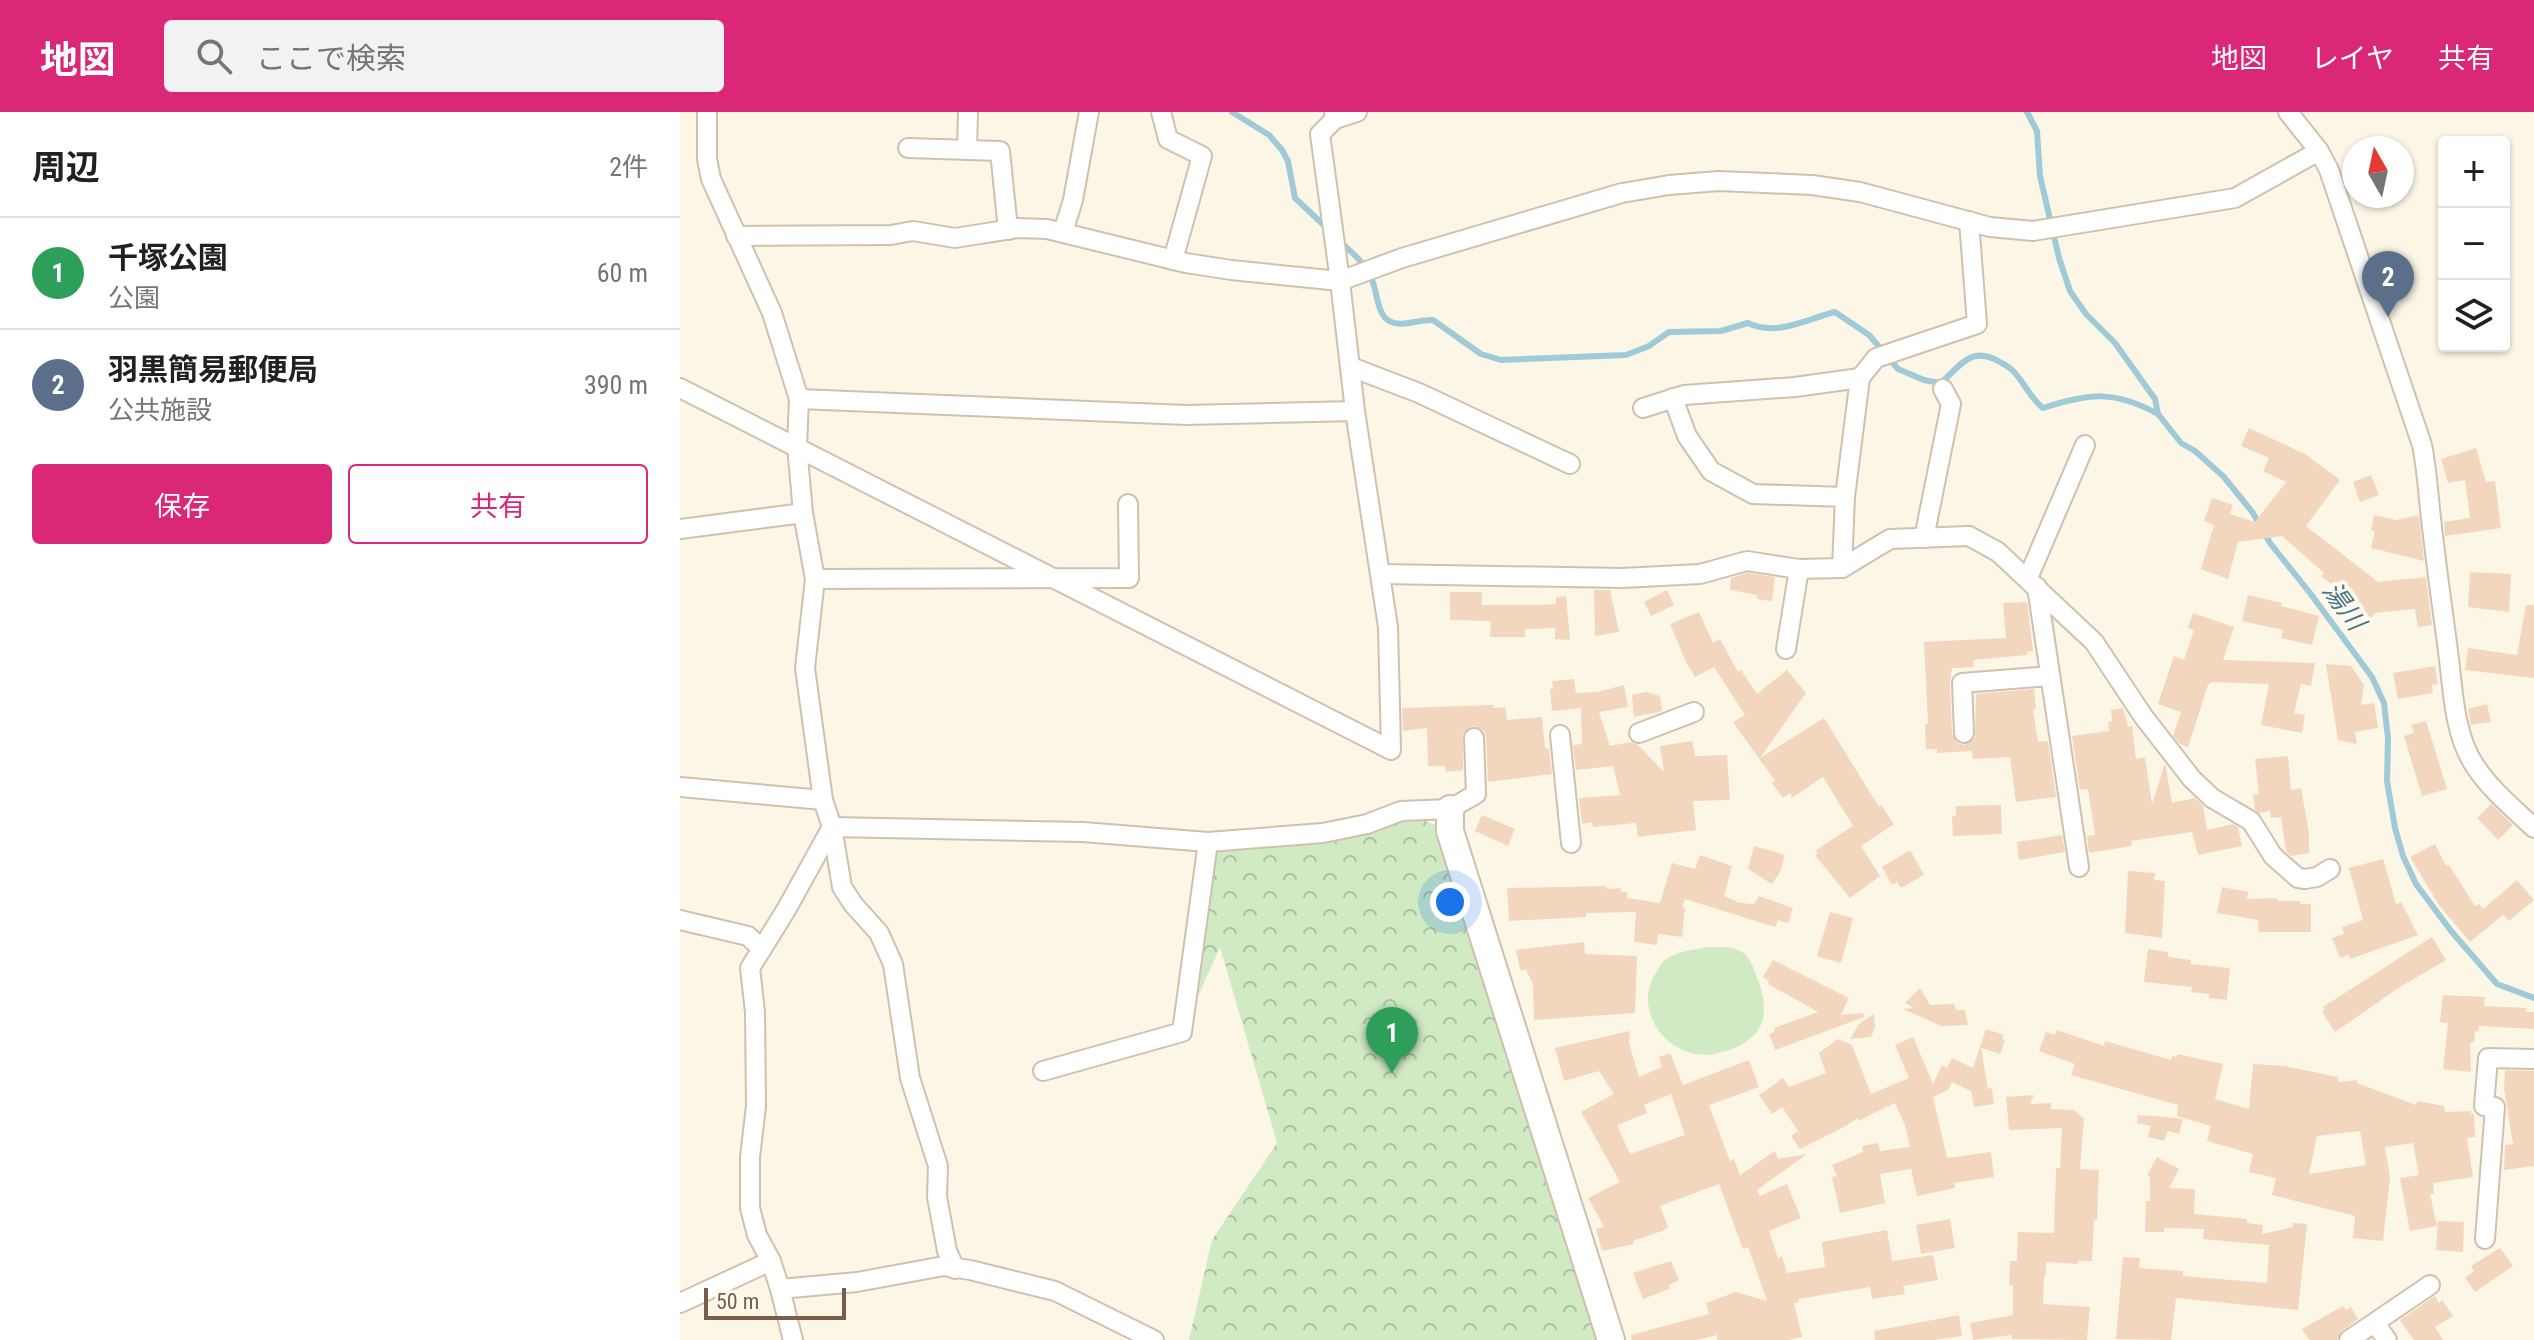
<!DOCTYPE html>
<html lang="ja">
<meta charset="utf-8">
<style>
:root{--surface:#fff;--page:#f2f2f2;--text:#202124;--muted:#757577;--line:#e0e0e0;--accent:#db2777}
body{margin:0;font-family:"Roboto Condensed","Noto Sans JP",sans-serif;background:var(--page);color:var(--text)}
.controls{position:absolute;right:24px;top:24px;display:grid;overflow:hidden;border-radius:8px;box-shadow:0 2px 6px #0004}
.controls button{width:72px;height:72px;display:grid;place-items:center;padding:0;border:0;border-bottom:2px solid var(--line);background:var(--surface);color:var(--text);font:40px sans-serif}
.compass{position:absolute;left:1662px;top:24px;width:72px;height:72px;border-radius:50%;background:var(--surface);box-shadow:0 2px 6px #0004;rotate:351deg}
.scale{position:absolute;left:24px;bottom:20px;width:142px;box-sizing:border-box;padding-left:8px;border:4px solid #765e4b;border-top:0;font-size:22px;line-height:28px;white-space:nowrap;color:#765e4b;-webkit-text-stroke:6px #fff9ed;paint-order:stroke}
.you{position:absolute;left:770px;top:790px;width:28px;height:28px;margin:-20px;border:6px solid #fff;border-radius:50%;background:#1a73e8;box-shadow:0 0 0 12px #1a73e833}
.badge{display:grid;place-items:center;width:52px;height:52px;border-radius:50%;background:var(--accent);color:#fff;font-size:26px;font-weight:700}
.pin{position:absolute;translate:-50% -66px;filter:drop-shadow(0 2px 4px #0008)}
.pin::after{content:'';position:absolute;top:42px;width:28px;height:24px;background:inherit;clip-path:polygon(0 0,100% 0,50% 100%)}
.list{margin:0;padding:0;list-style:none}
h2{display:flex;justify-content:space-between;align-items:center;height:104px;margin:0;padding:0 32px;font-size:34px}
h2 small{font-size:26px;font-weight:400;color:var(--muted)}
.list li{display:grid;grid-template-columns:52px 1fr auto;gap:24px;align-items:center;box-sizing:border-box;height:112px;padding:0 32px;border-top:2px solid var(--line)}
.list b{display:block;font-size:30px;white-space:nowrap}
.list p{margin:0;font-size:26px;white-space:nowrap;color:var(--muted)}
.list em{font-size:26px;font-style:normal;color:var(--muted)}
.actions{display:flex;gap:16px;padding:24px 32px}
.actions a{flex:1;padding:18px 0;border:2px solid var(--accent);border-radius:8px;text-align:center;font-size:28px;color:var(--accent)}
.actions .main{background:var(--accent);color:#fff}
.icon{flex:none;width:44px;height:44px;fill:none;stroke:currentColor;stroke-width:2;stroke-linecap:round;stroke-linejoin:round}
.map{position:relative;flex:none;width:1854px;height:1228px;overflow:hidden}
header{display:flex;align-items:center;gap:48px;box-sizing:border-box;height:112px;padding:0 40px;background:var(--accent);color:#fff}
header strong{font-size:38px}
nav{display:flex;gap:44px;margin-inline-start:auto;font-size:28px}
.search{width:560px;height:72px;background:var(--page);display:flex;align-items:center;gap:20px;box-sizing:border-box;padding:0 28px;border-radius:8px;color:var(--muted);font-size:30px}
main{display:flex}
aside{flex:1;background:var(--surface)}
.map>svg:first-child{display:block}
</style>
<header>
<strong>地図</strong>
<div class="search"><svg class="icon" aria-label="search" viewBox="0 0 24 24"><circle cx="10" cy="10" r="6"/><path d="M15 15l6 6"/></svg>ここで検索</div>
<nav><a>地図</a><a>レイヤ</a><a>共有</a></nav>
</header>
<main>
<aside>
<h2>周辺<small>2件</small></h2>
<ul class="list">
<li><span class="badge" style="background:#2e9e5b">1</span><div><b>千塚公園</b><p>公園</p></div><em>60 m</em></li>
<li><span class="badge" style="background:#5c6f8a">2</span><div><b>羽黒簡易郵便局</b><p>公共施設</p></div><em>390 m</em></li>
</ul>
<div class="actions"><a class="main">保存</a><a>共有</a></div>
</aside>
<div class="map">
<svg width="1854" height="1228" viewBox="0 0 1854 1228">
<defs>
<pattern id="forest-crowns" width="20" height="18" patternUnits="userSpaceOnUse" patternTransform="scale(2)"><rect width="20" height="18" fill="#d0eac4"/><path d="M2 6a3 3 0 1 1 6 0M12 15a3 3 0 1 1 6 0" fill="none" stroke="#adc1a1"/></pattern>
</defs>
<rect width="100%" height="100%" fill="#fcf6e6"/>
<path fill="#d0eac4" d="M1030,835C1040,835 1051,834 1060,839C1070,844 1072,853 1076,863C1091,900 1087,926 1046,939C1036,942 1026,944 1016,942C981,936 956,897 974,864C977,860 980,852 984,849C995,839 1016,837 1030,835Z"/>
<path fill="url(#forest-crowns)" d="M721,699L770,719L931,1228H509L532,1128L597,1031L540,835L502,920L528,730L643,721Z"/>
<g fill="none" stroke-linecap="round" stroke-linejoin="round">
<g stroke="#a0cad8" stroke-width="6">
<path d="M552,0L589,23L602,38L608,49L615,86L649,118"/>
<path d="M1347,0L1357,19L1360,64L1379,146L1390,179L1406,202L1435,231L1475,287L1478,302L1501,331L1515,339L1544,365L1573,401L1590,431L1630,481L1692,565L1704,591L1708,626L1707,669L1715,716L1723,744L1736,772L1771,819L1817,872L1854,886"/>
<path d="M659,129C672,140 686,152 692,168C697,179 697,202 709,209C721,216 740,207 753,208L801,242L821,248L946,243L969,234L989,220L1041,219L1068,211C1097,225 1126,207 1155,200L1189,223L1218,257L1244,268L1261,271C1281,253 1291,233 1320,250C1325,253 1331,256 1335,261C1345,272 1351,287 1363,296C1410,281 1434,278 1478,302"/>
</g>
</g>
<g fill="#f2d7be" fill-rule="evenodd">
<path d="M1569,316L1625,342L1660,368L1626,414L1698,470L1746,465L1752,513L1738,515L1735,497L1695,501L1685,513L1667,499L1674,490L1641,464L1644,461L1602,424L1558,430L1548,467L1521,457L1534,413L1524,409L1532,386L1553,393L1550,402L1575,410L1606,370L1583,359L1589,346L1561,334Z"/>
<path d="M1796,336L1806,370L1815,369L1821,416L1765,424L1764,410L1790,406L1785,368L1768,371L1761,347Z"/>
<path d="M1691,363L1699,383L1680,390L1673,370Z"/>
<path d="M1694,403L1716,408L1739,403L1744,449L1691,436L1695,419L1691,418Z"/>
<path d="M1790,460L1831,462L1829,500L1788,495Z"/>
<path d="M1068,461L1095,465L1092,489L1077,487V483L1050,478L1051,466Z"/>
<path d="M914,478H930L939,520L915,524Z"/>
<path d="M987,478L994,493L971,504L964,490Z"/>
<path d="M770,480H802V493H861L876,492V485L886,484L890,528L875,527V516L845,517V525H810L811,509L770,508Z"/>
<path d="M1568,483L1602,491L1601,494L1639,504L1632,533L1601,526L1603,518L1562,509Z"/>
<path d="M1347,490L1353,539L1347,540V543L1293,548L1294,555L1272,556L1270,571L1272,622L1278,631L1284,633L1295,626L1296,582L1354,577L1356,597H1353L1358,630L1368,629L1376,685L1336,690L1330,645L1293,647L1292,639L1257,641V637H1246L1245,612H1248L1244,530L1326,526L1323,491Z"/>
<path d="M1846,493H1854V566L1785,558L1788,536L1837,543Z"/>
<path d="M1019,500L1033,531L1040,527L1058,560L1061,558L1077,582L1107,558L1126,581L1080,646L1144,606L1199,695L1201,693L1214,712L1181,734L1200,764L1170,786L1135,743L1138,741L1136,738L1173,714L1143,665L1112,686L1110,681L1103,686L1092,671L1095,669L1053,610L1065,603L1034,555L1015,565L1006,550L990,512Z"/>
<path d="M1513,501L1554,515L1543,548L1635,551L1631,574L1621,572L1614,601L1625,603L1622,621L1581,613L1589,572L1531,570L1528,573L1508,635L1500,632L1493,624L1501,600L1478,592L1494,544L1504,548L1514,518L1508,516Z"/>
<path d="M1646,552L1671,554L1684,573L1681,593L1694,591L1698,616L1675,620L1677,632L1658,628Z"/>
<path d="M1755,554L1758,572L1752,573L1753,581L1718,587L1713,561Z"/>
<path d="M894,567L896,581L917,580L944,573L948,595L919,600L930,634L951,630L958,633L984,660L980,634L1012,629L1015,644L1047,643L1050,688L1013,689L1016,718L958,725L956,711L913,715L912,710L902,712L899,686L940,683L933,654L896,658L893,633L902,632L901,596L872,599L870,577H873L872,569Z"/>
<path d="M966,580L980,584L982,599L954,605L952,583Z"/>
<path d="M1807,592L1811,610L1791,613L1788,597Z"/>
<path d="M813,593V596L825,595L827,608L862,605L865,636L869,637L872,662L808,670L806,625L804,619L794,614L783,621V658L766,660L765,654H748L747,616L723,619L722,596Z"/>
<path d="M1443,596L1448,615L1452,614L1456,647L1465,645L1472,692L1485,651L1492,691L1515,686L1523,694L1527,718L1553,712L1558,715L1562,734L1518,743L1512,720L1451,729L1452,734L1409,741L1407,724L1415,723L1408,677L1400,678L1392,624L1429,619L1428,610L1432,609L1431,598Z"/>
<path d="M1746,609L1767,677L1742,684L1724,624L1734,621L1731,613Z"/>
<path d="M1608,644L1611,678L1621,676L1629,721V741L1611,744L1606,739L1601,705L1591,706L1590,699L1579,701L1575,698L1573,682H1579L1575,647Z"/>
<path d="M1811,692L1833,713L1818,728L1797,706Z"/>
<path d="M1321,693L1322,722L1273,724L1272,704H1276V694Z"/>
<path d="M802,703L835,717L828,734L795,719Z"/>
<path d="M1382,723L1385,740L1339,748L1337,730Z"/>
<path d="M1755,732L1766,754L1769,753L1795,794L1799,792L1803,797L1837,768L1854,788L1829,809L1823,803L1790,830L1759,793L1730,745Z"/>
<path d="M1074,734L1105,743L1100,760L1092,772L1068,757Z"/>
<path d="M1230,738L1244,763L1221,776L1217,770L1212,773L1202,755Z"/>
<path d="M1020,743L1052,754L1044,784L1060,791L1074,792L1079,784L1113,796L1108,811L1098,808L1095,815L1005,787L1002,794L1005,796L1002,825L978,822L977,833L954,830L956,800L906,801V805L829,809L827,776L926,774L927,777L941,776V780H947V786L980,791L992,751L1015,757Z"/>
<path d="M1703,747L1716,792L1721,790L1738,823L1670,847L1669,843L1660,846L1652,826L1664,822L1662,815L1683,808L1669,756Z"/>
<path d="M1448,759L1475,761L1474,768L1485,769L1482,826L1445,821Z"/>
<path d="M1542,775L1568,780L1567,787L1597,786V789H1620V792H1631V820H1579L1578,808L1537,801Z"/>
<path d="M1150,800L1173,806L1161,851L1137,844Z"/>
<path d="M1752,825L1766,848L1720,875L1655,920L1642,900L1645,898L1643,895Z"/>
<path d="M904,830L905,842L957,844L955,901L854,908L853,872L846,858H840L836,838Z"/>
<path d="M1468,837L1488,840V845L1511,848L1510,852L1550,856L1547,888L1529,886V882L1511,880L1512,875L1464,870Z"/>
<path d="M1093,848L1169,886L1161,903L1183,901L1184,905L1095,938L1089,922L1095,920L1094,916L1138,900L1088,872L1089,869L1083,865Z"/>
<path d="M1240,876L1250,893L1274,892L1276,898H1285L1288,913L1261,914L1223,897L1234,896L1225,891Z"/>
<path d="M1763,883L1805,885L1804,894L1847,896L1845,900H1854V917L1799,914L1798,920L1795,919L1794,930L1790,931L1791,960L1763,957L1768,911L1760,910Z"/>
<path d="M1194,902L1195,916L1191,925L1170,927L1179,912Z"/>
<path d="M1306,917L1324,923L1322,927L1325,928L1320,942L1301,936L1308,977L1312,976L1314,992L1294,995L1291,979L1272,970L1268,978L1253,985L1267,1046L1311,1040L1314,1065L1274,1071L1275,1076L1237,1084L1231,1057L1200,1062L1205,1091L1160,1101L1152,1065L1157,1064L1152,1053L1183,1040L1182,1034L1198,1031L1200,1039L1230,1035L1225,1013L1215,991L1178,1009V1006L1164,1015L1120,1037L1111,1024L1118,1019L1102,995L1092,1002L1079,983L1103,966L1109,975L1146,961L1139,941L1158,927L1172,933L1191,982L1229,966L1215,933L1233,925L1253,972L1262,953L1267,956L1272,946L1293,956Z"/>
<path d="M1377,918L1424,934L1425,929L1491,948L1492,944L1497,945L1498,942L1543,952L1535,987L1569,997L1573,952L1605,954L1658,965V970L1677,968V971L1736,993L1737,989L1764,994L1765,1000L1791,999V1002H1794L1795,1025L1787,1026L1793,1065L1753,1071L1754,1082H1750L1757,1114L1730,1119L1720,1066L1739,1063L1733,1031L1705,1035L1710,1065L1703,1129L1673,1126L1675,1104L1592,1083L1596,1066L1569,1060L1573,1042L1527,1029L1531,1014L1497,1004L1498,993L1391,963L1395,952L1359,939L1366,920L1375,923ZM1680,1019L1686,1053L1629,1062L1637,1024Z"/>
<path d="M950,919L949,931L959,965L982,955L979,945L990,941L1003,973L1069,948L1079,975L1029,993L1050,1049L1054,1047L1060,1063L1095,1039L1098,1047L1127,1042L1077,1078L1080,1084L1107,1072L1121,1106L1089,1119L1098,1146L1102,1144L1107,1161L1145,1155L1142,1130L1207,1118L1212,1149L1253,1143L1258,1168L1223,1174L1225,1182L1192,1187L1190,1175L1118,1187L1119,1190L1114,1191L1122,1225L1108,1228H1037V1223L1017,1228H952L951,1223L1029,1202L1026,1191L1056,1180L1087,1189L1068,1135L1063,1137L1039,1072L980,1094L988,1115L982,1119L953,1129L954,1132L922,1139L916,1117L924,1115L908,1086L940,1070L901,1000L934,982L919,959L884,969L875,936ZM991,982L1005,1023L950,1042L937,1013L967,1001L964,993Z"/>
<path d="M1825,958L1854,959V1054L1824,1058L1825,1033L1833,1032L1824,976Z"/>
<path d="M1354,983L1350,992L1371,991V997L1394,998L1404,1007L1400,1057L1419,1058L1417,1108H1414L1412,1149H1398V1152L1366,1150V1163H1364L1363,1192L1410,1195L1407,1228L1332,1227V1223L1293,1228L1290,1211L1333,1203V1173L1329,1174L1330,1149H1337L1338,1120L1374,1121L1376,1056H1380L1382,1016L1329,1018L1326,985Z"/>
<path d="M1458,1003L1474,1004L1503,1007L1499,1022L1488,1019L1484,1029L1468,1025L1471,1014L1457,1011Z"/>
<path d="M1477,1045L1499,1057L1489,1076L1515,1077L1514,1102L1567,1107V1111L1583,1113L1582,1122L1613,1115V1111L1627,1112L1618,1198L1496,1186L1491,1228L1436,1227L1443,1145L1460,1146L1459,1156L1503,1159V1164L1587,1171L1589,1133L1523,1127L1524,1117L1484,1116V1120H1465L1466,1089H1470V1065L1467,1063Z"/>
<path d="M1270,1107L1275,1136L1241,1142L1236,1113Z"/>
<path d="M1758,1109L1784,1110L1783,1140L1756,1138Z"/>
<path d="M1820,1136L1833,1154L1795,1180L1785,1166L1794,1159L1791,1154Z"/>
<path d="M991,1149L999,1168L989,1173V1177L963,1187L953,1161Z"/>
<path d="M1755,1184L1759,1191L1762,1188L1773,1204L1755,1215L1763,1228H1734L1720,1208Z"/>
<path d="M1663,1194L1666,1198L1671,1195L1678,1207L1662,1219L1657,1228H1629L1622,1217Z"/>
<path d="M1279,1203L1282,1224L1254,1228H1195L1194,1219Z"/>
</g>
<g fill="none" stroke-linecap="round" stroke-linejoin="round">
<g stroke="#d0c1af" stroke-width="22">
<g id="street">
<path d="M27,0V47L31,67L92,201L119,287L117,334L123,401L135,467L125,556L143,688L152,715L162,775L173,792L199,821L213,852L230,966L258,1054L257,1085L267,1139L275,1157"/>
<path d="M481,0L488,27L522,44L493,148"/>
<path d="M1608,0L1639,39L1649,58L1742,333C1747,357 1748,381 1751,406C1756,453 1763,500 1769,547C1773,581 1775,625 1795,654C1810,677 1834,697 1854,716"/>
<path d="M655,7L677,0"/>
<path d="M228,36L320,39L328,118"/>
<path d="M287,38L288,0"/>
<path d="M383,120L393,88L409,0"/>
<path d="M56,124L211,123L233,119L275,126L338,116L367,117L506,151L551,158L660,169L640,22L655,7L654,0"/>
<path d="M671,255L739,281L890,352"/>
<path d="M0,276L711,638L708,515L675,299L660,169L722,146L942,81L989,73L1039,69L1132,73L1180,80L1310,115L1353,119L1555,86L1639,39"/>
<path d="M993,286L1007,324L1031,359L1073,382L1165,385"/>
<path d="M119,287L506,303L675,299"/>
<path d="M963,296L1004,283L1115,275L1180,266"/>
<path d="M0,417L123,401"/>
<path d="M1244,426L1271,292L1263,277"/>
<path d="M1162,456L1165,385L1180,266L1196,246L1297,212L1289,109"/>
<path d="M701,462L942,466L1020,462L1067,449L1119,457L1162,456L1210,427L1289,424L1318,440L1414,530L1463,604L1512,667L1532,686L1571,709L1593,744L1618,766L1625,767L1637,765L1650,757"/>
<path d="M1348,466L1405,333"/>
<path d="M135,467L449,466L448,392"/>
<path d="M1357,475L1399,755"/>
<path d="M1106,537L1119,457"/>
<path d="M959,621L1014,600"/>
<path d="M1284,621L1282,571L1370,564"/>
<path d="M880,623L891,731"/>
<path d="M0,675L143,688"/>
<path d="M152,715L403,720L528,730L643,721L687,712L721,699L770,697L796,682L794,626"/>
<path d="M0,808L68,824L82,837"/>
<path d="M363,959L502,920L528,730"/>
<path d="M1805,1127L1815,995L1804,994L1808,946L1854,947"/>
<path d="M100,1177L177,1170L264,1154L290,1158L375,1179L474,1228"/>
<path d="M0,1191L91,1149"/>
<path d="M1695,1211L1707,1228"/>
<path d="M113,1228L100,1177L91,1149L77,1123L70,1096V1045L76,994L75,900L70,856L106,798L152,715"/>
<path d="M1669,1228L1750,1173"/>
</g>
</g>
<g stroke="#d1bfa9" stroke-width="30">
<path id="secondary" d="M770,697V719L931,1228"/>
</g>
<use href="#street" stroke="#fff" stroke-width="18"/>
<use href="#secondary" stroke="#fff" stroke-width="26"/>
</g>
<g text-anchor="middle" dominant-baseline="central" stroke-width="8" stroke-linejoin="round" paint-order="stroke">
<g font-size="26" font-style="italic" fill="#44778a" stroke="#fff9ed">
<text transform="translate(1664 494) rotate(54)">湯川</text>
</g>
</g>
</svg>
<div class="controls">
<button>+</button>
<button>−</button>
<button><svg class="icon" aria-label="layers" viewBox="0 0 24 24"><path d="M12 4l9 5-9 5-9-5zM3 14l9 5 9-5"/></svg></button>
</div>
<svg class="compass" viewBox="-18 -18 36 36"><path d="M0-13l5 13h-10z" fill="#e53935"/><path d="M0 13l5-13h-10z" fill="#757577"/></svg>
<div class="scale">50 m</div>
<div class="you"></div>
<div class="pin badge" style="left:712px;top:961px;background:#2e9e5b">1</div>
<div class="pin badge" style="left:1708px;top:205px;background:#5c6f8a">2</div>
</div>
</main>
